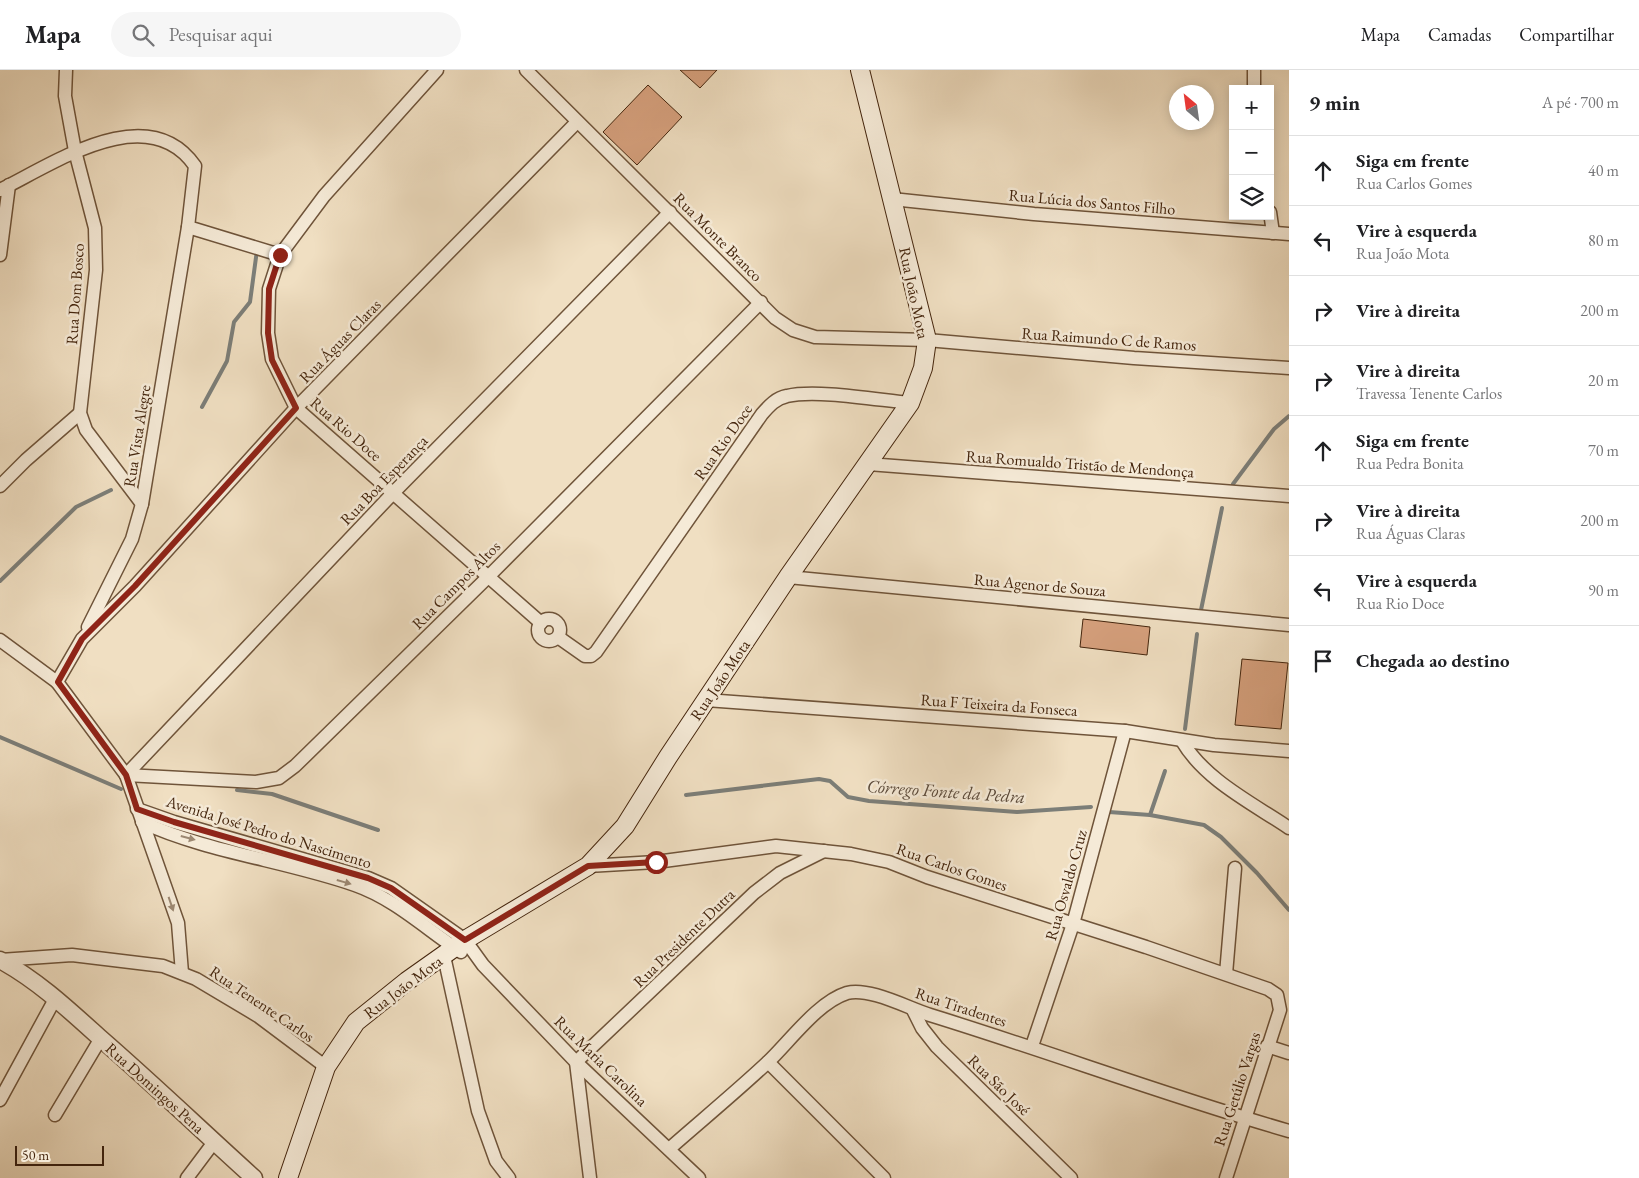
<!DOCTYPE html>
<html lang="pt">
<meta charset="utf-8">
<style>
:root{--surface:#fff;--page:#f6f6f6;--text:#202124;--muted:#757577;--line:#e0e0e0}
body{margin:0;font-family:"EB Garamond",serif;background:var(--page);color:var(--text)}
.controls{position:absolute;right:15px;top:15px;display:grid;overflow:hidden;border-radius:0px;box-shadow:0 2px 12px #0003}
.controls button{width:45px;height:45px;display:grid;place-items:center;padding:0;border:0;border-bottom:1px solid var(--line);background:var(--surface);color:var(--text);font:25px sans-serif}
.compass{position:absolute;left:1169px;top:15px;width:45px;height:45px;border-radius:50%;background:var(--surface);box-shadow:0 2px 12px #0003;rotate:331deg}
.scale{position:absolute;left:15px;bottom:12px;width:89px;box-sizing:border-box;padding-left:5px;border:2px solid #44250d;border-top:0;font-size:14px;line-height:18px;white-space:nowrap;color:#44250d;-webkit-text-stroke:4px #f5ead7;paint-order:stroke}
.stop{position:absolute;width:15px;height:15px;margin:-11px;border:4px solid #8f2418;border-radius:50%;background:#fff}
.stop.end{background:#8f2418;border-color:#fff;box-shadow:0 1px 5px #0008}
.list{margin:0;padding:0;list-style:none}
h2{display:flex;justify-content:space-between;align-items:center;height:65px;margin:0;padding:0 20px;font-size:21px}
h2 small{font-size:16px;font-weight:400;color:var(--muted)}
.list li{display:grid;grid-template-columns:32px 1fr auto;gap:15px;align-items:center;box-sizing:border-box;height:70px;padding:0 20px;border-top:1px solid var(--line)}
.list b{display:block;font-size:19px;white-space:nowrap}
.list p{margin:0;font-size:16px;white-space:nowrap;color:var(--muted)}
.list em{font-size:16px;font-style:normal;color:var(--muted)}
.icon{flex:none;width:28px;height:28px;fill:none;stroke:currentColor;stroke-width:2;stroke-linecap:round;stroke-linejoin:round}
.map{position:relative;flex:none;width:1289px;height:1108px;overflow:hidden}
header{display:flex;align-items:center;gap:30px;box-sizing:border-box;height:70px;padding:0 25px;background:var(--surface);border-bottom:1px solid var(--line)}
header strong{font-size:24px}
nav{display:flex;gap:28px;margin-inline-start:auto;font-size:18px}
.search{width:350px;height:45px;background:var(--page);display:flex;align-items:center;gap:12px;box-sizing:border-box;padding:0 18px;border-radius:28px;color:var(--muted);font-size:19px}
main{display:flex}
aside{flex:1;background:var(--surface)}
.map>svg:first-child{display:block}
</style>
<header>
<strong>Mapa</strong>
<div class="search"><svg class="icon" aria-label="search" viewBox="0 0 24 24"><circle cx="10" cy="10" r="6"/><path d="M15 15l6 6"/></svg>Pesquisar aqui</div>
<nav><a>Mapa</a><a>Camadas</a><a>Compartilhar</a></nav>
</header>
<main>
<div class="map">
<svg width="1289" height="1108" viewBox="0 0 1289 1108">
<rect width="100%" height="100%" fill="#f0dfc2"/>
<filter id="stains"><feTurbulence type="fractalNoise" baseFrequency=".004" numOctaves="4"/><feColorMatrix values="0 0 0 0 .2 0 0 0 0 .09 0 0 0 0 .02 0 0 0 .5 -.17"/></filter>
<radialGradient id="worn" r=".72"><stop offset=".6" stop-color="#630" stop-opacity="0"/><stop offset="1" stop-color="#630" stop-opacity=".3"/></radialGradient>
<g fill="none" stroke-linecap="round" stroke-linejoin="round">
<g stroke="#7c7e78" stroke-width="4">
<path d="M202,337L227,291L234,252L250,232L257,180"/>
<path d="M1233,414L1274,359L1289,346"/>
<path d="M0,511L76,437L111,420"/>
<path d="M1201,540L1222,438"/>
<path d="M1185,659L1197,564"/>
<path d="M0,667L121,719"/>
<path d="M237,720L272,724L378,760"/>
<path d="M686,725L819,709L830,711L848,727L869,731L1017,742L1091,737"/>
<path d="M1109,742L1150,745L1204,755L1221,767L1257,803L1289,840"/>
<path d="M1150,745L1165,701"/>
</g>
</g>
<g fill="#d6a07d" stroke="#44250d">
<path d="M680,0H717L700,18Z"/>
<path d="M648,15L682,47L637,95L603,62Z"/>
<path d="M1083,549L1150,557L1147,585L1080,577Z"/>
<path d="M1242,589L1288,593L1281,659L1235,655Z"/>
</g>
<g fill="none" stroke-linecap="round" stroke-linejoin="round">
<g stroke="#6f543a" stroke-width="15">
<g id="minor">
<path d="M66,0L65,26L75,81L95,158L96,200L80,343L86,360L142,434"/>
<path d="M437,0L324,126L280,185L269,219L268,263L272,289L296,338L541,553"/>
<path d="M526,0L775,248L793,260L815,267L927,270L1134,288L1289,298"/>
<path d="M1254,0V19"/>
<path d="M0,120C53,94 148,28 195,96L188,157L280,185"/>
<path d="M892,129L1034,144L1289,164"/>
<path d="M1270,142L1273,163"/>
<path d="M0,185L9,115"/>
<path d="M868,394L1289,426"/>
<path d="M0,416L26,390L80,343"/>
<path d="M788,507L1289,555"/>
<circle cx="549" cy="560" r="11"/>
<path d="M88,557L132,469L142,434L188,157"/>
<path d="M558,567L585,586H591L596,582L762,344C769,336 776,328 787,326C816,319 878,330 910,333"/>
<path d="M0,570L57,612L126,705L178,853L182,903"/>
<path d="M57,612L82,569L135,516L296,338L577,52"/>
<path d="M706,630L1125,661L1214,675L1289,681"/>
<path d="M1182,671C1205,710 1252,733 1289,758"/>
<path d="M126,705L256,712L279,708L295,696L487,508L761,232"/>
<path d="M126,705L394,422L670,142"/>
<path d="M137,739L174,752L368,808L391,818L465,870L483,895L576,992L699,1108"/>
<path d="M142,752C206,782 287,791 355,815C395,829 426,859 461,882"/>
<path d="M588,796L656,792L776,776L851,784L889,792L927,807L1146,877L1268,919L1277,925L1280,940L1226,1108"/>
<path d="M444,886L478,1041L496,1091L509,1108"/>
<path d="M0,890L72,885L163,896L196,909L258,946L326,997"/>
<path d="M1226,904L1235,798"/>
<path d="M913,940L922,958L937,977L1071,1108"/>
<path d="M1032,976L1073,854L1125,661"/>
<path d="M1267,976L1289,983"/>
<path d="M768,992L884,1108"/>
<path d="M0,1030L55,929"/>
<path d="M55,1045L101,968"/>
<path d="M669,1079C702,1050 736,1022 768,992C790,971 818,932 847,923C869,917 908,938 930,945C1050,982 1168,1026 1289,1061"/>
<path d="M187,1108L214,1072"/>
<path d="M590,1108L576,992L754,823L780,803L824,781"/>
</g>
</g>
<g stroke="#6f543a" stroke-width="19">
<path id="tertiary" d="M0,890C37,910 68,939 99,967C152,1013 202,1061 254,1108"/>
</g>
<g stroke="#44250d" stroke-width="20">
<path id="secondary" d="M288,1108L326,997L356,952L407,911L465,870L588,796L625,756L668,687L788,507L910,333L923,298L927,270L860,0"/>
</g>
<use href="#minor" stroke="#f5ead7" stroke-width="12"/>
<use href="#tertiary" stroke="#f5ead7" stroke-width="16"/>
<use href="#secondary" stroke="#f5ead7" stroke-width="18"/>
</g>
<defs><path id="oneway-solid" d="M-6-.8H1V-3.2L6.5 0L1 3.2V.8H-6Z" transform="scale(1.25)"/></defs>
<g fill="#9c8872">
<use href="#oneway-solid" transform="translate(188 768) rotate(15)"/>
<use href="#oneway-solid" transform="translate(344 812) rotate(16)"/>
<use href="#oneway-solid" transform="translate(171 834) rotate(71)"/>
</g>
<g fill="none" stroke-linecap="round" stroke-linejoin="round">
<path stroke="#8f2418" stroke-width="6" d="M280,185L269,219L268,263L272,290L296,338L135,516L82,569L58,612L126,705L137,739L174,752L368,808L391,818L465,870L588,796L656,792"/>
</g>
<g text-anchor="middle" dominant-baseline="central" stroke-width="5" stroke-linejoin="round" paint-order="stroke">
<g font-size="16" fill="#44250d" stroke="#f5ead7">
<text transform="translate(1092 132) rotate(5)">Rua Lúcia dos Santos Filho</text>
<text transform="translate(718 167) rotate(45)">Rua Monte Branco</text>
<text transform="translate(914 223) rotate(78)">Rua João Mota</text>
<text transform="translate(75 224) rotate(-86)">Rua Dom Bosco</text>
<text transform="translate(1109 269) rotate(4)">Rua Raimundo C de Ramos</text>
<text transform="translate(340 271) rotate(-46)">Rua Águas Claras</text>
<text transform="translate(346 359) rotate(41)">Rua Rio Doce</text>
<text transform="translate(137 366) rotate(-81)">Rua Vista Alegre</text>
<text transform="translate(723 372) rotate(-55)">Rua Rio Doce</text>
<text transform="translate(1080 394) rotate(4)">Rua Romualdo Tristão de Mendonça</text>
<text transform="translate(384 410) rotate(-46)">Rua Boa Esperança</text>
<text transform="translate(456 515) rotate(-45)">Rua Campos Altos</text>
<text transform="translate(1040 515) rotate(5)">Rua Agenor de Souza</text>
<text transform="translate(720 610) rotate(-56)">Rua João Mota</text>
<text transform="translate(999 635) rotate(4)">Rua F Teixeira da Fonseca</text>
<text transform="translate(269 762) rotate(17)">Avenida José Pedro do Nascimento</text>
<text transform="translate(952 797) rotate(19)">Rua Carlos Gomes</text>
<text transform="translate(1066 815) rotate(-74)">Rua Osvaldo Cruz</text>
<text transform="translate(684 868) rotate(-44)">Rua Presidente Dutra</text>
<text transform="translate(403 917) rotate(-37)">Rua João Mota</text>
<text transform="translate(262 934) rotate(34)">Rua Tenente Carlos</text>
<text transform="translate(961 937) rotate(18)">Rua Tiradentes</text>
<text transform="translate(601 991) rotate(44)">Rua Maria Carolina</text>
<text transform="translate(999 1015) rotate(44)">Rua São José</text>
<text transform="translate(155 1018) rotate(42)">Rua Domingos Pena</text>
<text transform="translate(1237 1019) rotate(-72)">Rua Getúlio Vargas</text>
</g>
<g font-size="18" font-style="italic" fill="#5b4a3a" stroke="#f5ead7">
<text transform="translate(946 721) rotate(4)">Córrego Fonte da Pedra</text>
</g>
</g>
<rect width="100%" height="100%" filter="url(#stains)"/>
<rect width="100%" height="100%" fill="url(#worn)"/>
</svg>
<div class="controls">
<button>+</button>
<button>−</button>
<button><svg class="icon" aria-label="layers" viewBox="0 0 24 24"><path d="M12 4l9 5-9 5-9-5zM3 14l9 5 9-5"/></svg></button>
</div>
<svg class="compass" viewBox="-18 -18 36 36"><path d="M0-13l5 13h-10z" fill="#e53935"/><path d="M0 13l5-13h-10z" fill="#757577"/></svg>
<div class="scale">50 m</div>
<div class="stop" style="left:656px;top:792px"></div>
<div class="stop end" style="left:280px;top:185px"></div>
</div>
<aside>
<h2>9 min<small>A pé · 700 m</small></h2>
<ul class="list">
<li><svg class="icon" aria-label="ahead" viewBox="0 0 24 24"><path d="M12 20V5M6 11l6-6 6 6"/></svg><div><b>Siga em frente</b><p>Rua Carlos Gomes</p></div><em>40 m</em></li>
<li><svg class="icon" aria-label="left" viewBox="0 0 24 24"><path d="M17 20v-9H6M10 6l-5 5 5 5"/></svg><div><b>Vire à esquerda</b><p>Rua João Mota</p></div><em>80 m</em></li>
<li><svg class="icon" aria-label="right" viewBox="0 0 24 24"><path d="M7 20v-9h11M14 6l5 5-5 5"/></svg><div><b>Vire à direita</b></div><em>200 m</em></li>
<li><svg class="icon" aria-label="right" viewBox="0 0 24 24"><path d="M7 20v-9h11M14 6l5 5-5 5"/></svg><div><b>Vire à direita</b><p>Travessa Tenente Carlos</p></div><em>20 m</em></li>
<li><svg class="icon" aria-label="ahead" viewBox="0 0 24 24"><path d="M12 20V5M6 11l6-6 6 6"/></svg><div><b>Siga em frente</b><p>Rua Pedra Bonita</p></div><em>70 m</em></li>
<li><svg class="icon" aria-label="right" viewBox="0 0 24 24"><path d="M7 20v-9h11M14 6l5 5-5 5"/></svg><div><b>Vire à direita</b><p>Rua Águas Claras</p></div><em>200 m</em></li>
<li><svg class="icon" aria-label="left" viewBox="0 0 24 24"><path d="M17 20v-9H6M10 6l-5 5 5 5"/></svg><div><b>Vire à esquerda</b><p>Rua Rio Doce</p></div><em>90 m</em></li>
<li><svg class="icon" aria-label="arrive" viewBox="0 0 24 24"><path d="M6 21V4h12l-3 4 3 4H6"/></svg><div><b>Chegada ao destino</b></div></li>
</ul>
</aside>
</main>
